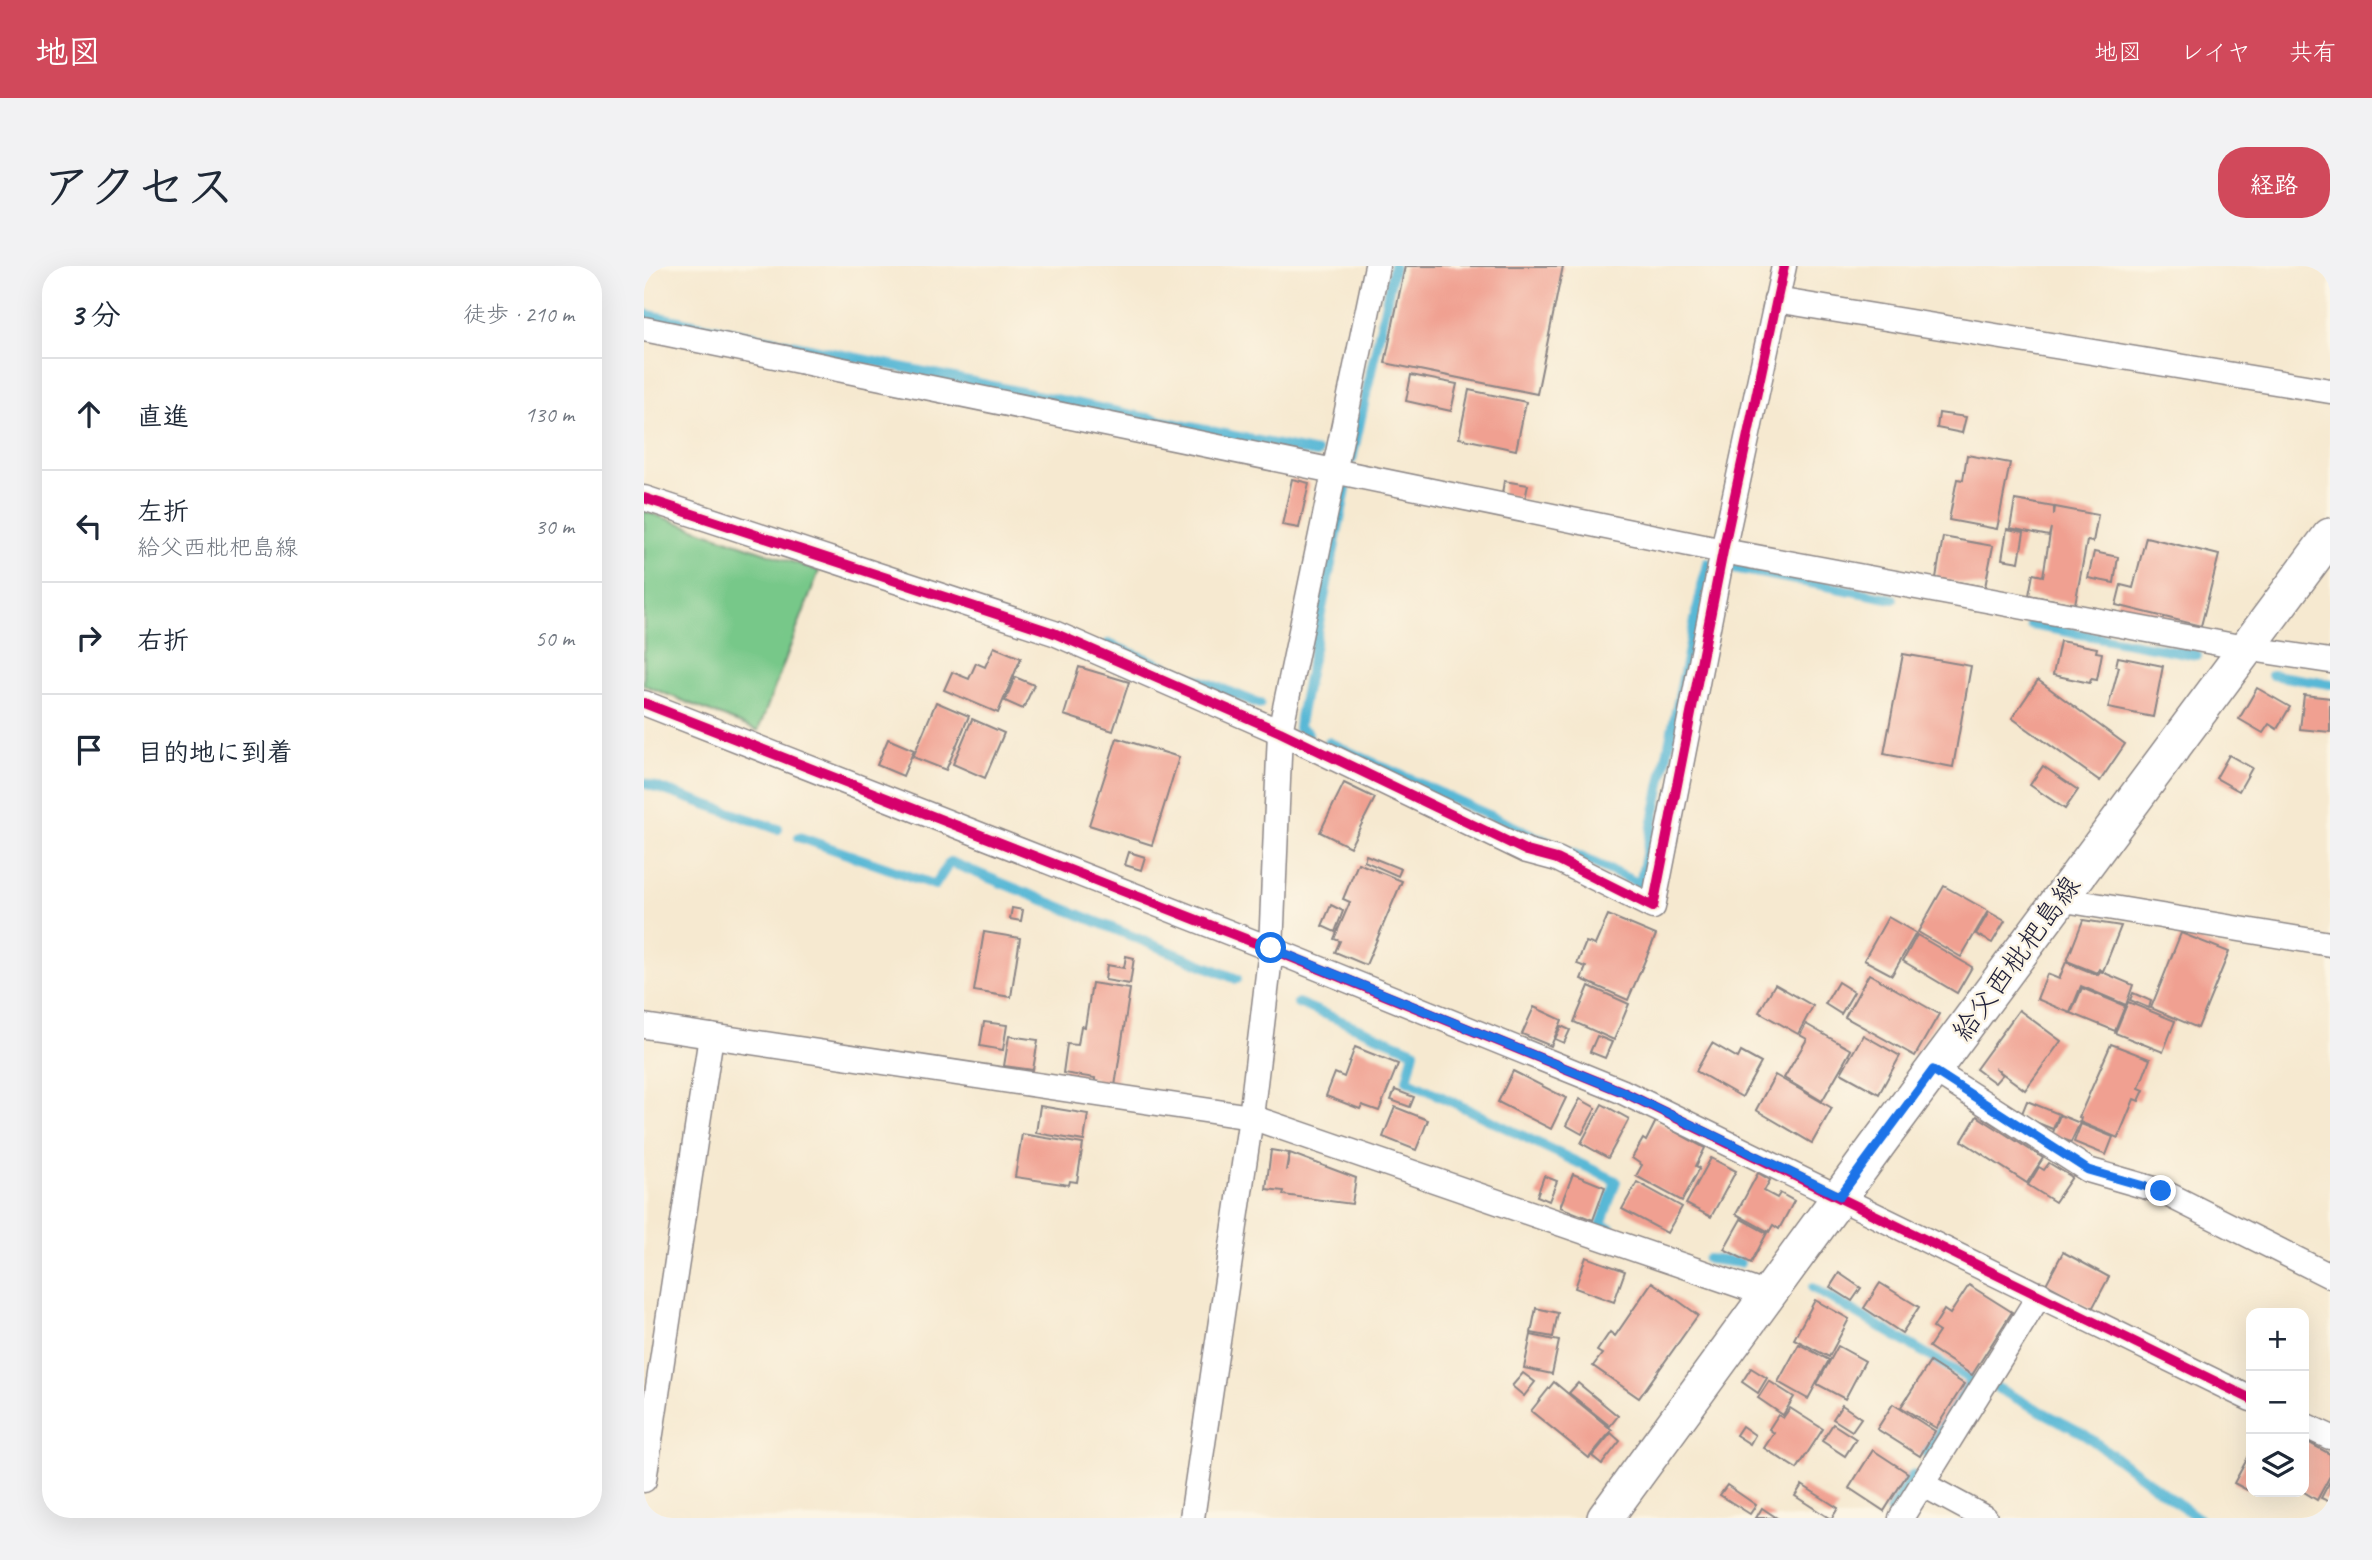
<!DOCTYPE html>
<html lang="ja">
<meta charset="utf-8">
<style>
:root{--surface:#fff;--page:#f2f2f3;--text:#1f2937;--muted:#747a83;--line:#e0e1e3;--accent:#d1495b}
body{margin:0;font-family:Caveat,"Klee One",sans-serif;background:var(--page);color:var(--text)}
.controls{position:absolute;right:21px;bottom:21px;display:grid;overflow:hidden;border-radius:14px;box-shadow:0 7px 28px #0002}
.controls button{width:63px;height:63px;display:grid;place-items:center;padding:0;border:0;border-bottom:2px solid var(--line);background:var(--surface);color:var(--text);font:35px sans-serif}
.stop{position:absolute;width:21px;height:21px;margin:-16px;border:5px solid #1a73e8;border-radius:50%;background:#fff}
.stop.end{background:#1a73e8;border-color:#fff;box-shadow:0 2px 7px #0008}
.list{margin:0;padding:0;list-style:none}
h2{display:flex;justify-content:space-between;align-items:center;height:91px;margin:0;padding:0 28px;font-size:30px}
h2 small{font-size:23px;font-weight:400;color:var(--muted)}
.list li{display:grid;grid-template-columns:46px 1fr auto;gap:21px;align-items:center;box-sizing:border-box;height:112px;padding:0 28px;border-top:2px solid var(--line)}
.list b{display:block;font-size:26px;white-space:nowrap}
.list p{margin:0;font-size:23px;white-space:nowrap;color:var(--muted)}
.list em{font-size:23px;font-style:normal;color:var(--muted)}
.icon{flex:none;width:38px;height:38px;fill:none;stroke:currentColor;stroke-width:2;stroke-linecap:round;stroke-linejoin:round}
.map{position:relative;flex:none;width:1686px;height:1252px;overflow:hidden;border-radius:28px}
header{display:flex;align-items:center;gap:42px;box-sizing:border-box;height:98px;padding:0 35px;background:var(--accent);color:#fff}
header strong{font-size:33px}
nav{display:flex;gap:38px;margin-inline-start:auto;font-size:24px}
.intro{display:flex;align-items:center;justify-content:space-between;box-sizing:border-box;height:168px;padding:0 42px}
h1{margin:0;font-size:49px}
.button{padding:18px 32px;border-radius:28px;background:var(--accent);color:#fff;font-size:24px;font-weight:700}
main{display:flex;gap:42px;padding:0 42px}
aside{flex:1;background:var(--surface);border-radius:28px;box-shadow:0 7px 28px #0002}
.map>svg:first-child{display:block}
</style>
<header>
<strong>地図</strong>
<nav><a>地図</a><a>レイヤ</a><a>共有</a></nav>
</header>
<div class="intro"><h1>アクセス</h1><a class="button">経路</a></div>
<main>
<aside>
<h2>3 分<small>徒歩 · 210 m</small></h2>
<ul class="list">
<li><svg class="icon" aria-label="ahead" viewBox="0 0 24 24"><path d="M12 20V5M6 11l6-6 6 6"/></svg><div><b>直進</b></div><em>130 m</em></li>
<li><svg class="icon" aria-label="left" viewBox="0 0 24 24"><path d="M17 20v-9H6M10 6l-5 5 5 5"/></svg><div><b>左折</b><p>給父西枇杷島線</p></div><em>30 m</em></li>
<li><svg class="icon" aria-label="right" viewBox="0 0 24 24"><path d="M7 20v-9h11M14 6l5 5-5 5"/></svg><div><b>右折</b></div><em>50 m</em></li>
<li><svg class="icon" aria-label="arrive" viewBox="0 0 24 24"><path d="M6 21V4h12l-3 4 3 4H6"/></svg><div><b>目的地に到着</b></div></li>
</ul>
</aside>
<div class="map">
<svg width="1686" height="1252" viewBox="0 0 1686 1252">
<rect width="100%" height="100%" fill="#fcf5e5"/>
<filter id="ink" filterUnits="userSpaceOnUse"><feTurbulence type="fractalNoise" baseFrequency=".0143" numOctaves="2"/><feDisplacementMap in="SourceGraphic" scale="14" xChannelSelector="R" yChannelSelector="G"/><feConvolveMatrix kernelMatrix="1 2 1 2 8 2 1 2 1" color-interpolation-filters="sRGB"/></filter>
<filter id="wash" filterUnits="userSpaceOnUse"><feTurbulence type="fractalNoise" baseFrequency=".00686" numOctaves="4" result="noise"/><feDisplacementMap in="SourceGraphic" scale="28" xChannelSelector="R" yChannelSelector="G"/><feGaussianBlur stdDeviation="1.57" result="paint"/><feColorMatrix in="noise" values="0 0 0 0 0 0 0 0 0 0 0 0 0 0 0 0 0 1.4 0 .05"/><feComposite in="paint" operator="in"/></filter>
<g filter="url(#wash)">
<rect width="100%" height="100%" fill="#f6e9d0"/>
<path fill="#77c889" stroke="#4c7562" stroke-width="2" d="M0,245L175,305L114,465L0,419Z"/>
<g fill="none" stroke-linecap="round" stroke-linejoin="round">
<g stroke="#58b8d6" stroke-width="10">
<path d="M0,48L673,187"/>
<path d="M708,193L750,0"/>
<path d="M1090,302L1249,333"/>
<path d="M1387,359L1553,389"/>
<path d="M464,378L616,438"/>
<path d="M1628,409L1686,418"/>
<path d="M664,467L654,462L702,223"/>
<path d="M684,476L996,618L1063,297"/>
<path d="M0,517L134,563"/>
<path d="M155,571L291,619L306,596L593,713"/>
<path d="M654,737L770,785L763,814L972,915L957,959L967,962"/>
<path d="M1064,993L1096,997"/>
<path d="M1169,1022L1327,1114L1282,1187"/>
<path d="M1353,1122L1440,1168L1554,1252"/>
<path d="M1246,1245L1268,1209"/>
</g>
</g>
<g id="blocks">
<g fill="#f0a091">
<path d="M761,0H919L893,128L741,97Z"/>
<path d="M767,109L813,118L807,145L762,135Z"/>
<path d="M825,124L882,136L872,184L815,172Z"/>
<path d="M1295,147L1322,151L1318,167L1293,162Z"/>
<path d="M1323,189L1366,197L1353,263L1305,254L1313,213L1319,214Z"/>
<path d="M648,213L665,217L655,262L638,259Z"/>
<path d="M860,215L884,219L881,233L858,228Z"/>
<path d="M1371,234L1410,241V249L1411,241L1454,249L1449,276L1443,275L1431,338L1385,329L1389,308L1399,310L1407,262L1405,270L1366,262Z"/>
<path d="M1363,263L1380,266L1375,296L1358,293Z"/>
<path d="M1299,271L1349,280L1341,321L1292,312Z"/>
<path d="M1502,271L1575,289L1557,360L1472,339L1477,319L1489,322Z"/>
<path d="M1450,286L1474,291L1470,317L1444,312Z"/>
<path d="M1416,375L1453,382L1452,386L1458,387L1453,414L1447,413L1446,417L1409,409Z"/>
<path d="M350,381L377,392L354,447L300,424L308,406L325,413L332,397L341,401Z"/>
<path d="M1259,388L1327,400L1309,501L1240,488Z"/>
<path d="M1474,391L1519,400L1509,451L1464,442L1475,401L1472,400Z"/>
<path d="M435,401L485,416L469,465L420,449Z"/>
<path d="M371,411L390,419L379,443L361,435Z"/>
<path d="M1394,414L1481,478L1456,515L1368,452Z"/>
<path d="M1613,422L1646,441L1633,463L1625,458L1619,467L1595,453Z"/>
<path d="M1660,429L1686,432V466L1656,463Z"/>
<path d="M292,436L325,450L302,504L269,491Z"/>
<path d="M328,453L360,467L341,512L309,498Z"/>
<path d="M473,472L535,491L508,579L445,559Z"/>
<path d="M244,473L270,484L259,510L233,499Z"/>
<path d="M1585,489L1608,502L1595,525L1572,512Z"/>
<path d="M1399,500L1434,524L1421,543L1386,519Z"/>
<path d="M700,517L731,532L706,581L676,566Z"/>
<path d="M485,586L501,591L497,604L481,599Z"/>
<path d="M722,589L757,603L754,610L720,595Z"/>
<path d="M714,597L758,615L722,699L691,686L696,675L690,673L706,636L699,633Z"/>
<path d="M1300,620L1344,645L1317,691L1274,666Z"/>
<path d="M687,639L699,645L691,666L678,660Z"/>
<path d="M368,642L379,644L377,655L366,653Z"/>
<path d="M1345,646L1361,655L1348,677L1332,668Z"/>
<path d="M964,649L1012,669L984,734L937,713L942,701L933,698L942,676L951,679Z"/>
<path d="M1244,651L1272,667L1248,709L1220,694Z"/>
<path d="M1439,654L1477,660L1459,705L1455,703L1453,707L1423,695Z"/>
<path d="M340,666L376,672L367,731L330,725Z"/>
<path d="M1537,667L1585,686L1554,762L1507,742Z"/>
<path d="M1273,669L1328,701L1313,727L1259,695Z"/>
<path d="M482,690L490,692L486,718L461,714L463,699L480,702Z"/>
<path d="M1422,696L1454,709L1456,705L1489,719L1482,739L1437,720L1426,747L1393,733L1403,708L1415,713Z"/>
<path d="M1225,708L1295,748L1271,790L1201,751Z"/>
<path d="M1194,716L1210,726L1197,748L1181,738Z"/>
<path d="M448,717L486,723L471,820L451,817V812L419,807L423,778L434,779L437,760L441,761Z"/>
<path d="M1131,718L1169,740L1154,768L1115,746Z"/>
<path d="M945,720L985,738L970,774L930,756Z"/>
<path d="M1438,722L1481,740L1471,765L1427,747Z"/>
<path d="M1489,727L1507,735L1505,742L1486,734Z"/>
<path d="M1484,736L1531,755L1519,786L1471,767Z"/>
<path d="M890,741L918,754L907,780L878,768Z"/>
<path d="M1375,744L1417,775L1381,824L1351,802L1358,809L1351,817L1332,803Z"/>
<path d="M340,756L363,759L359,784L336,780Z"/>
<path d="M1162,758L1207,784L1178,835L1140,812L1163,773L1156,769Z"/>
<path d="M917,760L926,764L920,777L911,773Z"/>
<path d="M1219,769L1256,790L1235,828L1197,807Z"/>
<path d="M365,770L394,774L389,804L360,800Z"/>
<path d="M953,770L968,776L961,792L946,786Z"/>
<path d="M1068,777L1094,792L1097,786L1117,797L1098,831L1052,805Z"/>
<path d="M1467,778L1506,793L1495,822L1500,824L1495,835L1490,833L1474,872L1436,856L1437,852L1435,851Z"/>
<path d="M711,781L754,798L735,845L718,839L716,843L682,830L691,807L700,811Z"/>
<path d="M869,805L922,832L907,863L854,836Z"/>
<path d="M1131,809L1188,842L1168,877L1112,844Z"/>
<path d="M751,824L770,831L766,841L747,834Z"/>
<path d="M936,833L952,842L938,868L922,859Z"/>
<path d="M1383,835L1415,848L1409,863L1377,850Z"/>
<path d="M958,838L985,853L964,892L937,877Z"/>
<path d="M396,840L444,848L440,875L392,867Z"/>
<path d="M751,841L784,854L772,884L739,871Z"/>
<path d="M1416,849L1436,857L1427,876L1408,869Z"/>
<path d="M1333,850L1399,892L1383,917L1318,875Z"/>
<path d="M1012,855L1061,882L1052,900L1056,902L1038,935L992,910L998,899L988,892L999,873L1002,875Z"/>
<path d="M1437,858L1469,871L1462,889L1430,876Z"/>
<path d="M378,868L439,878L433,916L426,915L425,919L371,911Z"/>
<path d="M627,884L645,887L642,905L646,887L712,912L708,938L639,929L640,925L622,923Z"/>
<path d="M1067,892L1092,905L1067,951L1042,938Z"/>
<path d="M1405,897L1428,911L1411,936L1384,919L1395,901L1400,904Z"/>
<path d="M1114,907L1126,914L1120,925L1133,932L1136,927L1150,935L1135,963L1129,959L1125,966L1092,948Z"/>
<path d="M929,908L961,921L949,954L916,941Z"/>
<path d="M900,910L913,915L905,935L893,930Z"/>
<path d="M993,916L1038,941L1023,967L978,943Z"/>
<path d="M1097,953L1123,967L1107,997L1080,983Z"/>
<path d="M1419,986L1465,1011L1448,1043L1402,1018Z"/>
<path d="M942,991L981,1005L970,1036L931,1022Z"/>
<path d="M1195,1007L1217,1022L1208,1035L1186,1021Z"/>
<path d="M1008,1016L1054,1049L995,1132L949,1100L958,1088L953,1085L966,1066L971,1070Z"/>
<path d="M1236,1017L1275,1041L1258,1067L1220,1042Z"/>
<path d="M1325,1019L1368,1046L1328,1109L1285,1081L1295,1066L1289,1062L1300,1044L1306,1048Z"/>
<path d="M1171,1034L1205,1053L1185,1091L1150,1073Z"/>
<path d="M892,1042L914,1047L909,1071L887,1067Z"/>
<path d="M887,1069L915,1075L908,1108L880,1102Z"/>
<path d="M1155,1078L1185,1094L1164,1133L1134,1116Z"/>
<path d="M1194,1080L1221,1095L1201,1133L1173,1118Z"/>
<path d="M1286,1096L1320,1118L1292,1162L1257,1141Z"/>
<path d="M1107,1102L1123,1112L1114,1127L1098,1116Z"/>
<path d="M879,1107L891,1116L880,1130L868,1120Z"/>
<path d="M1125,1115L1150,1131L1139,1149L1114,1132Z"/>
<path d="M910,1116L968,1164L945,1192L887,1145Z"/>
<path d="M934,1117L974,1150L966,1160L925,1127Z"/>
<path d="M1249,1138L1291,1165L1276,1190L1233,1163Z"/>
<path d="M1198,1139L1217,1152L1208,1165L1189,1153Z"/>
<path d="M1146,1142L1179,1163L1153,1203L1120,1182L1130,1167L1125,1163L1134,1149L1139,1152Z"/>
<path d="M1189,1158L1212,1173L1201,1190L1178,1175Z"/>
<path d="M1098,1160L1111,1169L1106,1178L1092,1169Z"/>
<path d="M967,1167L976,1175L958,1198L948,1190Z"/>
<path d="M1660,1174L1686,1188V1210L1673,1234L1660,1226Z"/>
<path d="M1229,1184L1264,1207L1240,1245L1205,1222Z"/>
<path d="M1607,1186V1220L1603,1224L1590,1217Z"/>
<path d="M1686,1215V1236L1677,1232Z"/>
<path d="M1083,1219L1112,1239L1106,1248L1076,1229Z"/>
<path d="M1158,1219L1194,1242L1188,1252H1185L1151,1230Z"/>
<path d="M1118,1242L1133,1252H1112Z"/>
</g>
</g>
</g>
<g filter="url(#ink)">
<use href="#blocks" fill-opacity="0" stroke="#8c8686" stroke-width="2"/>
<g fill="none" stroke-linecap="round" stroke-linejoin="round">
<g stroke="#8c8686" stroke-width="27">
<g id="street">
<path d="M1132,34L1686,125"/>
<path d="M0,63L1079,285L1601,382L1686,395"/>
<path d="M0,232L410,367L636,466L883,585L913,593L1009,641L1079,285L1140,0"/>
<path d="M0,437L627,683L977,825L1607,1133"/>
<path d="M1415,633L1686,678"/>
<path d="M0,760L607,851L1124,1029"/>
<path d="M1289,804L1444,904L1517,925L1686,1010"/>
<path d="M1660,1159L1686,1171"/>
<path d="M0,1214L67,770"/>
<path d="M1278,1218L1341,1252"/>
<path d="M548,1252L607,851L627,683L636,466L733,0"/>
<path d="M1257,1252L1396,1028"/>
</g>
</g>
<g stroke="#8c8686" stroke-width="38">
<path id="secondary" d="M961,1252L1237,874L1686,270"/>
</g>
<use href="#street" stroke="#fff" stroke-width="24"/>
<use href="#secondary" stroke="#fff" stroke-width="35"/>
<g stroke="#fcf5e5" stroke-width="15">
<g id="cycleway">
<path d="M0,232L410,367L636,466L883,585L913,593L1009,641L1079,285L1140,0"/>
<path d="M0,437L627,683L977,825L1607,1133"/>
</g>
</g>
<use href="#cycleway" stroke="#d6006c" stroke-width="10"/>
</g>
</g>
<g fill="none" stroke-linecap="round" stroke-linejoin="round" filter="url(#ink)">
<path stroke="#1a73e8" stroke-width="9" d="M627,682L977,825L1196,930L1289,804L1444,904L1517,925"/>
</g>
<g text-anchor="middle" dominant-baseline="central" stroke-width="5" stroke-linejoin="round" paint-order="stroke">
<g font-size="28" fill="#22223b" stroke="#fcf5e5">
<text transform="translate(1372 692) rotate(-54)">給父西枇杷島線</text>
</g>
</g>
</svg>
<div class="controls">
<button>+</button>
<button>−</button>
<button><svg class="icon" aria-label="layers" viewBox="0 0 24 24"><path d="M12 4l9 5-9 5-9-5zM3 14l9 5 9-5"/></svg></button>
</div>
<div class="stop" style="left:627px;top:682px"></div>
<div class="stop end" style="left:1517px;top:925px"></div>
</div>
</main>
